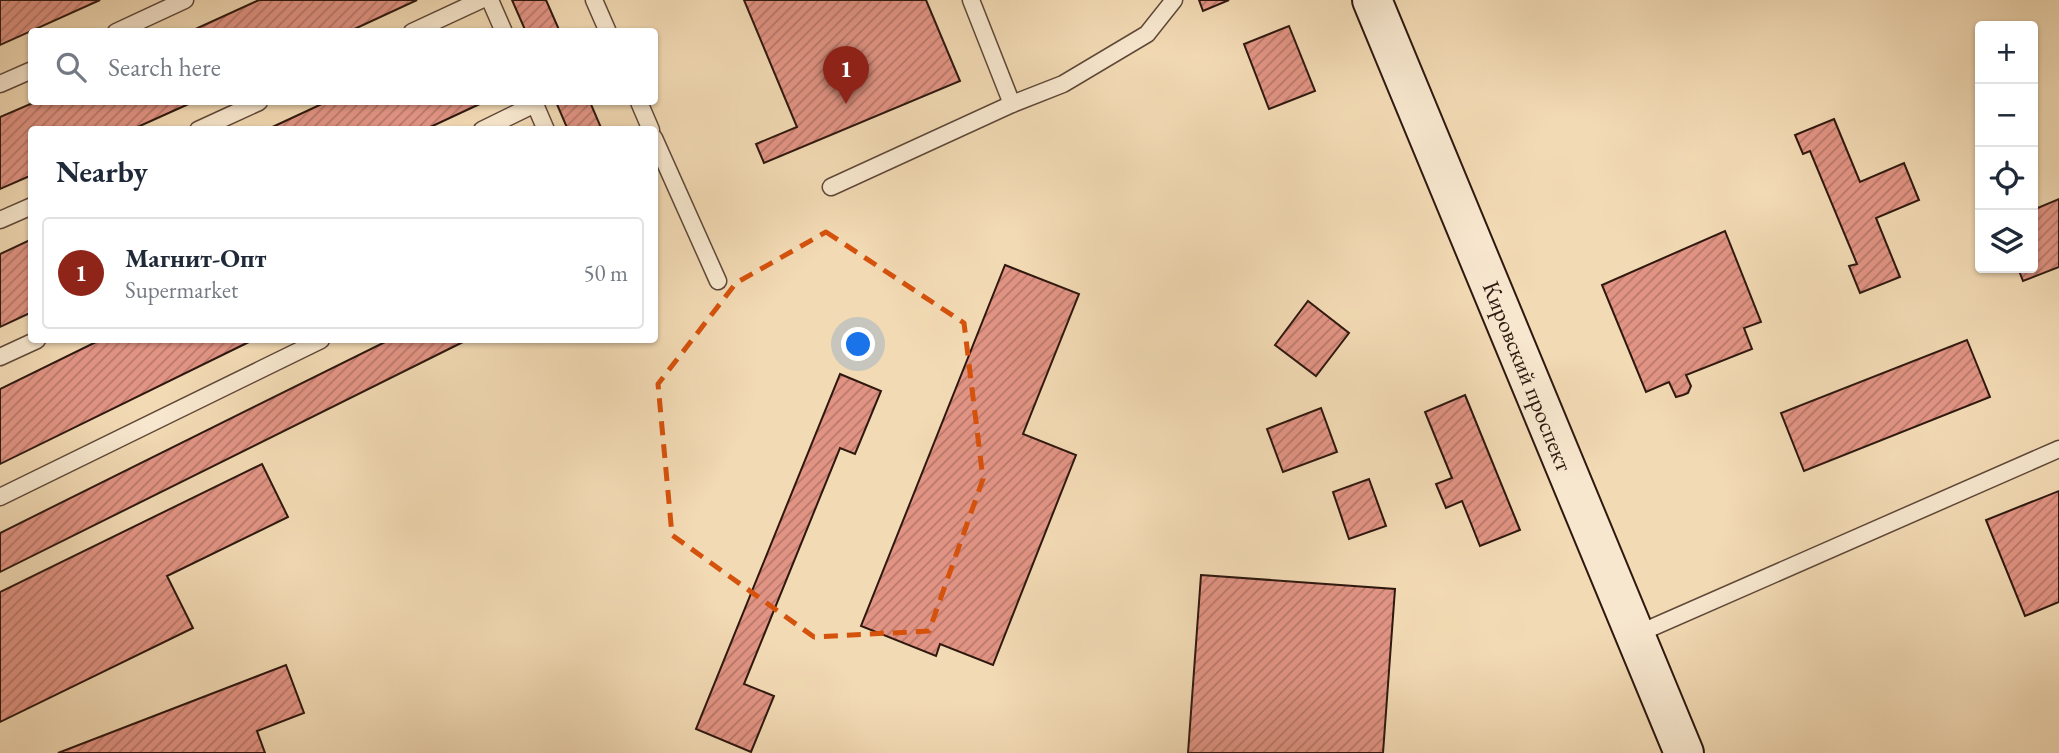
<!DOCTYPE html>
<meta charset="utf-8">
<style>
:root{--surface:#fff;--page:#f2f2f3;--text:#1f2937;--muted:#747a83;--line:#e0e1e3;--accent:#8f2418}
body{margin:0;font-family:"EB Garamond",serif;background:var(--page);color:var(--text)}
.controls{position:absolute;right:21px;top:21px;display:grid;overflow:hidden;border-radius:7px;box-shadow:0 2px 5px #0004}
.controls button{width:63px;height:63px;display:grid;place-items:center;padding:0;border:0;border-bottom:2px solid var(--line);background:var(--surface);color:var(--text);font:35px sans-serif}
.you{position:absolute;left:859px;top:345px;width:24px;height:24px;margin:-18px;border:5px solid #fff;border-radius:50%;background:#1a73e8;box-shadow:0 0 0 10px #1a73e833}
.badge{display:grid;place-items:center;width:46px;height:46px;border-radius:50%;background:var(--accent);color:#fff;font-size:23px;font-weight:700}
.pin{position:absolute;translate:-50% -58px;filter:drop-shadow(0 2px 4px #0008)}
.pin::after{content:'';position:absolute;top:37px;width:24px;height:21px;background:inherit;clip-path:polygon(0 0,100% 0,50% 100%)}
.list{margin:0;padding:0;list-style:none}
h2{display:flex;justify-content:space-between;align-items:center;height:91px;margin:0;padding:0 28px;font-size:30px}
h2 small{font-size:23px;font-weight:400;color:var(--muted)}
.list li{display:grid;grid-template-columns:46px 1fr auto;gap:21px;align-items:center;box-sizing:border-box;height:112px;margin:0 14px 14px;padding:0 14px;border:2px solid var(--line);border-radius:7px}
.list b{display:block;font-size:26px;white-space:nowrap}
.list p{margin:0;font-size:23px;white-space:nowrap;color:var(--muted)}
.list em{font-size:23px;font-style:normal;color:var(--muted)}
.icon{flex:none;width:38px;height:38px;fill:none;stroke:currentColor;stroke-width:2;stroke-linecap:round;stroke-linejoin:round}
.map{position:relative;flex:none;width:2059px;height:753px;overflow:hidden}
.search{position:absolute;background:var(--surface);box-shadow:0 2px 5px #0004;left:28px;top:28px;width:630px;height:77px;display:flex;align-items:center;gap:18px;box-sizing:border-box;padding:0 24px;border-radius:7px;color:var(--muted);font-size:26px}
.panel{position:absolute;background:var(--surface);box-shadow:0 2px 5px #0004;left:28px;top:126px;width:630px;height:217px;border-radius:7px}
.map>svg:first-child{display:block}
</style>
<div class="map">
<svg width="2059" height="753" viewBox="0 0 2059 753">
<defs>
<pattern id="building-hatch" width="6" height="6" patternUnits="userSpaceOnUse" patternTransform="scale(1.75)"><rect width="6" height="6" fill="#e29484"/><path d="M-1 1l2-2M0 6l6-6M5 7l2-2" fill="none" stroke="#b8786a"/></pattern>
</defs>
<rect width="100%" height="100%" fill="#f2dab4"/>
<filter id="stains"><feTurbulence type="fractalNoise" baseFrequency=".00286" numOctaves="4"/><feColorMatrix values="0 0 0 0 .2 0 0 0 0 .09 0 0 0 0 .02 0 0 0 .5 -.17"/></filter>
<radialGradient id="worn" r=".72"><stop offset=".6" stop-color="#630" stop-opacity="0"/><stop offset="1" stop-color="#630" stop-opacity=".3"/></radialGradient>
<g fill="url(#building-hatch)" stroke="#2e180f" stroke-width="2">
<path d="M0,0H100L0,45Z"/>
<path d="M259,0H417L348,32H189Z"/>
<path d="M512,0H546L560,32H526Z"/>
<path d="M744,0H926L960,81L764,163L756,144L797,127Z"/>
<path d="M1199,0H1229L1203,11Z"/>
<path d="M1289,26L1315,91L1269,109L1244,44Z"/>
<path d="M35,102H193L131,130H32V175L0,189V117Z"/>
<path d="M326,102H484L424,130H266Z"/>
<path d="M556,102H590L602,130H568Z"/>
<path d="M1834,119L1860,182L1904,163L1919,200L1876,218L1900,277L1860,293L1849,266L1857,264L1810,151L1803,154L1795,135Z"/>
<path d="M2059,199V267L2023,281L2018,268H2033V210Z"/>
<path d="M1725,231L1761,322L1744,328L1752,349L1686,375L1691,386L1688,393L1683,395L1676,397L1669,382L1646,392L1602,285Z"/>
<path d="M32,239V312L0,327V254Z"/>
<path d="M1005,265L1079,294L1023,434L1076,455L993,665L940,644L936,656L861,626Z"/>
<path d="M1308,301L1349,333L1316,376L1275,345Z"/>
<path d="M100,340H253L0,464V389Z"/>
<path d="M389,340H467L0,572V533Z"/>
<path d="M1967,340L1990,397L1804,471L1781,413Z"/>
<path d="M840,374L881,391L855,454L840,448L744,684L774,696L751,752L696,729Z"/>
<path d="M1465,395L1520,530L1480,546L1462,501L1446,508L1436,484L1452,478L1425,412Z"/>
<path d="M1321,408L1337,452L1283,472L1267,429Z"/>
<path d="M262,464L288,517L167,576L193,628L0,722V592Z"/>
<path d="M1369,479L1386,526L1349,539L1333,492Z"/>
<path d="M2059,491V602L2025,616L1986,520Z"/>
<path d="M1201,575L1395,589L1383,753H1188Z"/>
<path d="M286,665L304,713L257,731L265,753H58Z"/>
</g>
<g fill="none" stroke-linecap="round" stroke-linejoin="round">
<g stroke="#5f4838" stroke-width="19">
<g id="service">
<path d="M490,0L504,32"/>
<path d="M594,0L608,32"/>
<path d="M971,0L1012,104L1063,84L1147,34L1174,0"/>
<path d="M116,32L185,0"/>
<path d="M412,32L481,0"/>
<path d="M0,84L32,70"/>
<path d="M534,102L546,130"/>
<path d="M639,102L651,130"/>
<path d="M198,130L259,102"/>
<path d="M482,130L535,104"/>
<path d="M654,138L718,281"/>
<path d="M831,187L1012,104"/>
<path d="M0,220L32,206"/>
<path d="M0,357L37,340"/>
<path d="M0,497L321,340"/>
<path d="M1635,635L2059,449"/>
</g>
</g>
<g stroke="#2e180f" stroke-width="42">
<path id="secondary" d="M1372,0L1684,753"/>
</g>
<use href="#service" stroke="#f7e7ce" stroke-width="16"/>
<use href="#secondary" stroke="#f7e7ce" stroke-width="38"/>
</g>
<path fill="none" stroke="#d5520c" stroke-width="5" stroke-dasharray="14 9" stroke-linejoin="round" d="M826,232L964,323L983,479L929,631L814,637L672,535L658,384L736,283Z"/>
<g text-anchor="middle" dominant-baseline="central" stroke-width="5" stroke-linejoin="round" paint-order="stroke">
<g font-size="24" fill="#2e180f" stroke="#f7e7ce">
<text transform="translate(1528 376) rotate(68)">Кировский проспект</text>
</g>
</g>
<rect width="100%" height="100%" filter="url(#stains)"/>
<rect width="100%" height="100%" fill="url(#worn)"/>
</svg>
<div class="controls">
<button>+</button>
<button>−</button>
<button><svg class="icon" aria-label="locate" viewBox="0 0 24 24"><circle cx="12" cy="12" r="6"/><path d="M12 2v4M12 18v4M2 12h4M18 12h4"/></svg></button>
<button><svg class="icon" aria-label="layers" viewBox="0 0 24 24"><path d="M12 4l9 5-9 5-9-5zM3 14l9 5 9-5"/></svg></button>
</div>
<div class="you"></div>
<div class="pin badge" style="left:846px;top:104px">1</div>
<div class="search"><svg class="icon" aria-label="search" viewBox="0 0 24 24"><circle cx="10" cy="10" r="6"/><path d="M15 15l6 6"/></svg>Search here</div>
<section class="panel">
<h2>Nearby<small></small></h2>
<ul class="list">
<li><span class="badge">1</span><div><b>Магнит-Опт</b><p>Supermarket</p></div><em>50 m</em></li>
</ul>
</section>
</div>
